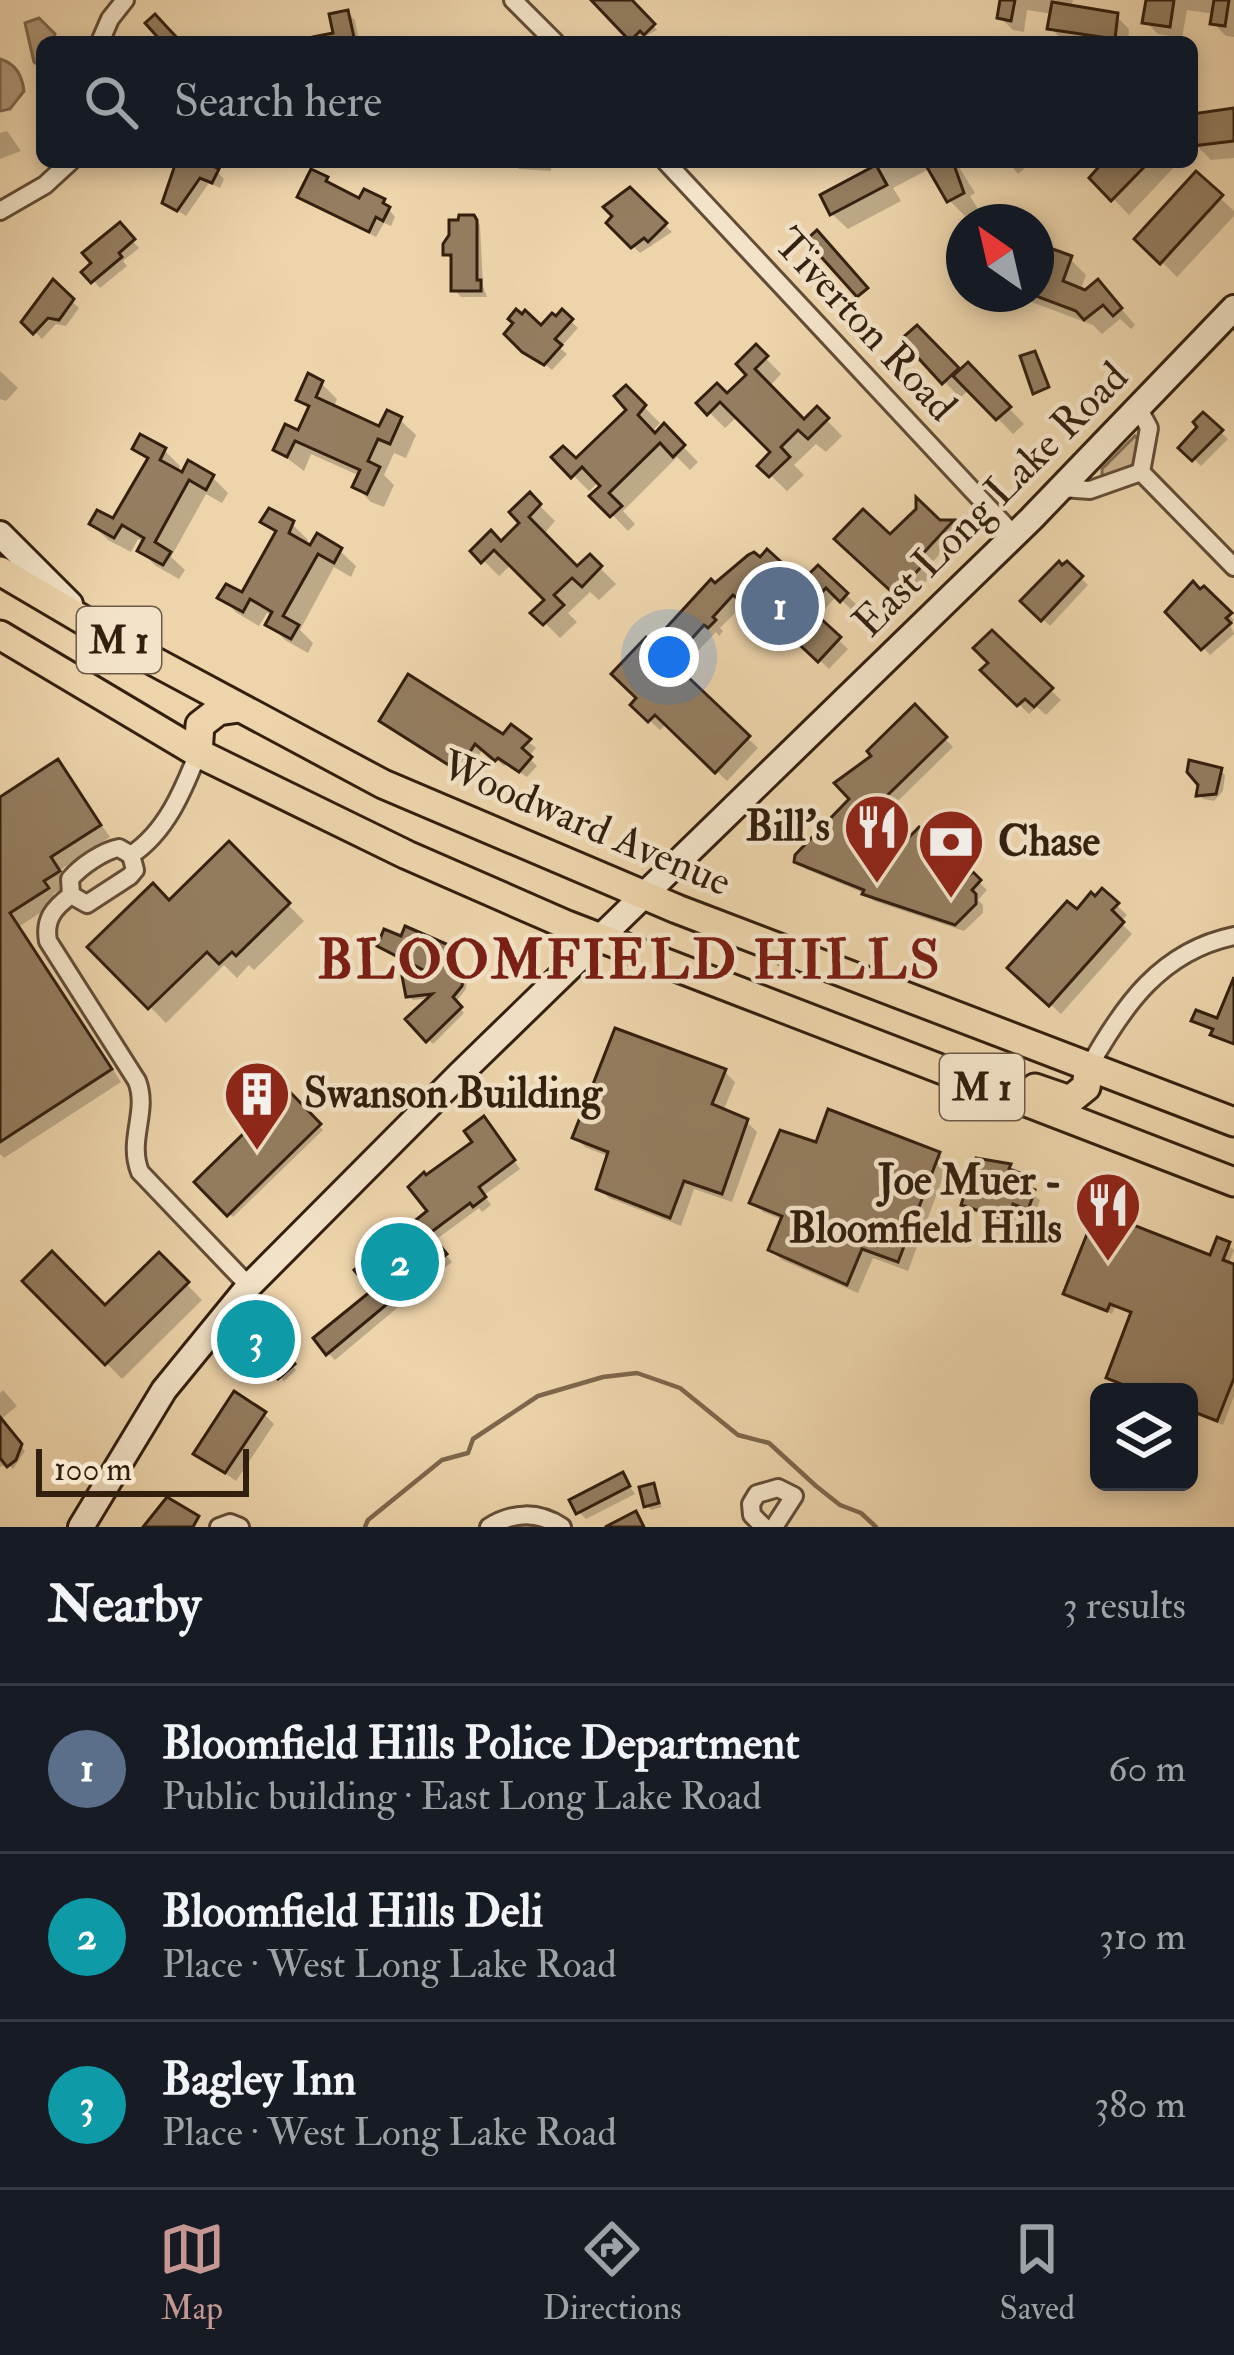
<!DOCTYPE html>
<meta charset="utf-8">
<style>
:root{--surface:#171b24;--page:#242831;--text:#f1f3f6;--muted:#9ea1a6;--line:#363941;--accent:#c59692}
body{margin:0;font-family:"IM FELL Double Pica",serif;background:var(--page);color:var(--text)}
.controls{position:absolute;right:36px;bottom:36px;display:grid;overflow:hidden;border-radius:18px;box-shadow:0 6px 18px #0003}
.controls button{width:108px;height:108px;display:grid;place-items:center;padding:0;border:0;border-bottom:3px solid var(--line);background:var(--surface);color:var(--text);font:60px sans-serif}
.compass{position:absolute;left:946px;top:204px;width:108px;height:108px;border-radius:50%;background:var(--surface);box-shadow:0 6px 18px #0003;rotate:326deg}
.scale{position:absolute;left:36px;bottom:30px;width:213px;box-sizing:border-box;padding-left:12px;border:6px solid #331f0e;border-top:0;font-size:33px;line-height:42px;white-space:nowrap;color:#331f0e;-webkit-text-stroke:9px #f3e3c8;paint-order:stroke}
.you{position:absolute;left:669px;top:657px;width:42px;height:42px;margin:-30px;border:9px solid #fff;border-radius:50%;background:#1a73e8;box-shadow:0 0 0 18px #1a73e833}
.badge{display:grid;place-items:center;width:78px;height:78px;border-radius:50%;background:var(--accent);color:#fff;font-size:39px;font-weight:700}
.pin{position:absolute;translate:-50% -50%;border:6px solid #fff;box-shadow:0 3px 12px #0006}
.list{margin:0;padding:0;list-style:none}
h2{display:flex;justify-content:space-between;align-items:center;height:156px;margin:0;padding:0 48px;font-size:51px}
h2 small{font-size:39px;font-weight:400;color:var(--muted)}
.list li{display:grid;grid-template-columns:78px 1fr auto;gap:36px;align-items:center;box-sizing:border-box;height:168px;padding:0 48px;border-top:3px solid var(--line)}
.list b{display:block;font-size:45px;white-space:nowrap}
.list p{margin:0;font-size:39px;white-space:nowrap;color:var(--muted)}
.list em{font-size:39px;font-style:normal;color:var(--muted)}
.icon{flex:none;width:66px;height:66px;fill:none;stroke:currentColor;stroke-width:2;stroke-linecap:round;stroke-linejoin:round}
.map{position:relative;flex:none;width:1234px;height:1527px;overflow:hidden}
.search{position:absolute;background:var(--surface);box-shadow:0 6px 18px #0003;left:36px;right:36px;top:36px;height:132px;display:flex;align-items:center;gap:30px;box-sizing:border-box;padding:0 42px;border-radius:18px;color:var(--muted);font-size:45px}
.sheet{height:660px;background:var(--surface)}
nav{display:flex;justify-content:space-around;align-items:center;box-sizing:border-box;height:168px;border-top:3px solid var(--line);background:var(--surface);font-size:33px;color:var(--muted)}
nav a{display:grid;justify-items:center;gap:6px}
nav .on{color:var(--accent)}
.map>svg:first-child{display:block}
</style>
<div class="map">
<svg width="1234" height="1527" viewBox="0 0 1234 1527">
<rect width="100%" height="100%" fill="#edd4ab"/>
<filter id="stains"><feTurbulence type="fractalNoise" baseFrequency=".00167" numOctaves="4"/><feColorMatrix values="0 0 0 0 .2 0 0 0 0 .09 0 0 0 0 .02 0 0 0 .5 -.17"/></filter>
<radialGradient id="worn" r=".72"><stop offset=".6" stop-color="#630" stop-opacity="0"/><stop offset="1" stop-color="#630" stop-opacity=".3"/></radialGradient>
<path fill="#cdb590" stroke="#806a4f" stroke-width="3" d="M1135,436L1141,443L1133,469L1107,477L1102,474V469Z"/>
<g fill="#ae9676" stroke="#7d664c" stroke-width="3">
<path d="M39,18L55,34L53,42H42V67L34,62L25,23Z"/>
<path d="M0,59C16,64 22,75 24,91L10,109L0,111Z"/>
</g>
<g fill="#0003">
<path d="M595,0H629L657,30L635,42Z"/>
<path d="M1003,0H1073L1071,8L1116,16L1129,29L1128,42L1063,41L1051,28L1053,14L1027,10L1024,32L1013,30L1000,17Z"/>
<path d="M1149,0H1234V37L1226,36L1213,23L1215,14L1187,10L1182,38L1158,34L1146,22Z"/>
<path d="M347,13L355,20L358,36L368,42H332Z"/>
<path d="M1234,111V158L1211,160L1195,144L1192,117Z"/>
<path d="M7,131L21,151L0,159V133Z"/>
<path d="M179,162L217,172L224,179L220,188L209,183L186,216L165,202Z"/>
<path d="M512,162H551V171L519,169Z"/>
<path d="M876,162H956L975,193L970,196L978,209L965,216L949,200L931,168L893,188L901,201L848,229L832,214L824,196L879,167Z"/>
<path d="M1008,162H1019L1024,169L1018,174Z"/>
<path d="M1107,162H1179L1129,215L1093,178Z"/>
<path d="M1196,176L1234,211V216L1177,277L1139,239Z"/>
<path d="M326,180L361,202H383L395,217L391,226L384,223L376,237L300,196Z"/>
<path d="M630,191L672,232L640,253L610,223Z"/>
<path d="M473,218L480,225L483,286L487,297H461L454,289V262L446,254Z"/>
<path d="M119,226L139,248L123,261L127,266L100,288L86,272Z"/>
<path d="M1036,246L1070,259L1086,275L1080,291L1113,299L1135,325L1131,329L1120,319L1102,334L1093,325L1010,294H1036Z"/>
<path d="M53,283L79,308L66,326L56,324L42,339L25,322Z"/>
<path d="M562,313L578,328L560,348L567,354L552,370L515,340Z"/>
<path d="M917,329L960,373L968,366L1024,424L1013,434L969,389L960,398L905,339Z"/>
<path d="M756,348L781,374L769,387L804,423L817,410L842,436L826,452L816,444L794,465L804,475L787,491L761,466L775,452L738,416L725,428L700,403L727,397L750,375Z"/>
<path d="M0,371L18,388L6,401L0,399Z"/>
<path d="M321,383L337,399L333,409L380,430L400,420L416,435L406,458L394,453L384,475L394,485L384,507L371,502L355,486L360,476L311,454L304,471L276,450L300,434L311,411L299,399Z"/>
<path d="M626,389L660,423L648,436L652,439L664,427L698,462L690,470L677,457L623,511L635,524L628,531L594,496L604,486L600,481L589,491L555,457L576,462L630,410Z"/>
<path d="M1204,416L1228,439L1201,466L1182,448L1202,427Z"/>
<path d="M136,448L164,450L180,466L177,473L212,477L228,493L222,503L206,494L171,557L185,570L179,579L156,566L140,551L145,543L138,539L131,552L108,540L92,524L114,522L149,461Z"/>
<path d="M530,496L555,521L543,535L578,570L590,558L616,584L599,600L590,592L568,613L577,622L560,638L535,613L548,600L512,564L499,576L474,551L501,545L524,523Z"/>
<path d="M264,522L292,524L308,540L305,546L340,551L356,566L351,577L334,567L300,630L313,643L308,653L285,640L269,624L273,616L267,613L259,626L237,613L221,597L243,596L277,535Z"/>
<path d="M939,523H953L961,531L924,571L930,577L906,602L838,539L890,538Z"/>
<path d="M1067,565L1088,585L1050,626L1024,601Z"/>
<path d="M818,569L856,604L851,609L837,596L816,618L848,649L829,669L798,639L794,643L745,603L720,628L723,631L719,636L716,632L697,652L671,627L712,584L802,585Z"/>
<path d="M1204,589L1234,620L1231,627L1234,634L1210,655L1169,612Z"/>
<path d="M992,634L1061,700L1046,715L1037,707L1029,714L985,670L992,663Z"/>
<path d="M646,641L758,748L727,781L667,723L660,730L644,715L640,698Z"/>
<path d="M915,709L953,747L858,840L885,866L926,835L948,857L941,864L963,885L973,876L987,890L978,900L983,905V913L964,931L874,901L866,894L806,869L797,860L854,799L875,756Z"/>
<path d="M382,721L503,737L511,728L536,748L528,757L537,766L527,777L507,764L504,766L483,749L466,776Z"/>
<path d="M58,763L110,837L60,870L69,884L53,894L58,901L20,926L121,1082L4,1158L0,1154V801Z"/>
<path d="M1220,771L1225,775L1223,791L1214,801L1203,799L1199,795L1201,784Z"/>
<path d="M229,845L304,921L254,970L249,965L237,978L224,965L166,1023L91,947L169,904Z"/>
<path d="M1103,892L1127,915L1120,922L1132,934L1061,1014L1021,978L1077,913Z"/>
<path d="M449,948L454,952L448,965L467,980L466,989L455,1003L464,1013L433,1044L409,1020L432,998L413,1000L409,996Z"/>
<path d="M724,1071L735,1082L723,1112L747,1122L757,1132L732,1202L694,1189L681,1226L609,1198L599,1188L610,1157L585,1147L575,1137Z"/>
<path d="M288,1094L323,1130L233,1217L198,1182Z"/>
<path d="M491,1128L520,1169L484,1195L491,1205L482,1212L479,1208L434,1241L452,1262L335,1360L328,1353L431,1212L426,1178Z"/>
<path d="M817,1146L938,1154L948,1164L908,1271L873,1258L858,1293L782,1260L771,1250L783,1220L763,1212L753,1202Z"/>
<path d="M1009,1167L1028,1183L1026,1190L1040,1200L1035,1215L1020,1210L1015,1225L971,1211L964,1204Z"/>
<path d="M1134,1223L1212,1259L1228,1245L1234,1250L1229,1263L1234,1267V1396L1223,1425L1189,1412V1392H1138L1115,1383L1109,1378L1134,1315L1115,1307L1112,1314L1066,1293Z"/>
<path d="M159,1256L202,1300L122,1379L26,1281L105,1309Z"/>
<path d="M271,1343L296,1370L284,1381L258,1354Z"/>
<path d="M3,1390L17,1406L0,1420V1393Z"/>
<path d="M264,1414L274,1424L236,1481L197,1453Z"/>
<path d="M0,1421L25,1451L13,1469L8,1464L0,1467Z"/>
<path d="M622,1475L635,1494L586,1519L579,1512Z"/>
<path d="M653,1486L662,1507L651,1510L647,1506Z"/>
</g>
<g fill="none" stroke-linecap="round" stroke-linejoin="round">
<path stroke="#7d664c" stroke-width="4.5" d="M365,1527L368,1520L442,1460L468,1453L473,1439L538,1396L603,1377L637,1373L680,1388L738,1435L769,1443L816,1486L840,1505L861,1513L876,1527"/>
</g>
<g fill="#947d60" stroke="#331f0e" stroke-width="3">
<path d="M591,0H632L655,24L644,35L640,31L630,41Z"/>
<path d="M1000,0H1015L1011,21L997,18Z"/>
<path d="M1146,0H1174L1170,27L1142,23Z"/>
<path d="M1214,0H1229L1225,26L1210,24Z"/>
<path d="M1052,2L1118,13L1115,39L1047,29Z"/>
<path d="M348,10L355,42H314L313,37L333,33L329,14Z"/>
<path d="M155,14L166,26L181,42H162L145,23Z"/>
<path d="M1234,108V141L1192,146V114Z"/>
<path d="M176,162H204L219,169L212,183L200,178L177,211L162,203Z"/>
<path d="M924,162H953L964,193L947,202Z"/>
<path d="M1103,162H1149L1111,201L1089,178Z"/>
<path d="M876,165L887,185L830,215L820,195Z"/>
<path d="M311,169L328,177L326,181L359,198L364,189L385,199L383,203L390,207L383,221L376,217L369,232L297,197Z"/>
<path d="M1196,171L1223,195L1160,264L1134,239Z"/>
<path d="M630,187L667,223L648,242L644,238L631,248L606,223L612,216L603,207Z"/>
<path d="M459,215H474L477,220V280H481V291H451V255H443V244L449,235V220H458Z"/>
<path d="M120,222L135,239L119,253L122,257L91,283L81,272L91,263L82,253Z"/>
<path d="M817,230L868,288L857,297L806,240Z"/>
<path d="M1036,243L1072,256L1063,281L1085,290L1098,279L1122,308L1113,316L1103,305L1084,320L1076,311L1036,296Z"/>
<path d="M53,279L74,299L59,320L48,318L33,334L21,322Z"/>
<path d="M516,309L522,314L525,310L541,325L552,313L556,316L562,309L573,319L555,339L562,345L544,365L522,352L504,334L513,323L508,319Z"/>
<path d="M917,325L959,368L942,384L901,339Z"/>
<path d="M756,344L768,356L755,369L804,419L817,406L829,418L808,439L798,430L781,447L790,457L769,477L757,466L770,452L720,402L707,415L696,403L717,383L727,393L746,375L736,364Z"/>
<path d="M1035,351L1049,387L1033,394L1020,356Z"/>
<path d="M968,362L1011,407L996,420L953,376Z"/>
<path d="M308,373L323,381L316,397L379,426L387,410L402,417L390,444L378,439L368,461L380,467L367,494L352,487L360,470L295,441L287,457L273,450L285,424L298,430L309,406L296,400Z"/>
<path d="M626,385L646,405L638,415L655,433L664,423L685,445L673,457L660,443L609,493L622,506L610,517L589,496L600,486L582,467L571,478L551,457L563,446L576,458L626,410L614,396Z"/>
<path d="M1203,412L1223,430L1192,461L1178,448L1197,427L1193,422Z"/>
<path d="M140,434L166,448L160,460L182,472L188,460L214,475L206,490L189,480L155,542L171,552L163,565L137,551L144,538L122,525L114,538L89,524L97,510L113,518L148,458L132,449Z"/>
<path d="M530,492L541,504L529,517L577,566L590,554L602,566L582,587L572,578L554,595L564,605L543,625L530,613L544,600L494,550L481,563L470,551L491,530L501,541L519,523L509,512Z"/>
<path d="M916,497L940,520H954L917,560L923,565L895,595L834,539L863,509L890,534L916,509Z"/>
<path d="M269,508L294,521L289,533L310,545L317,533L342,548L334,563L318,554L283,616L299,625L291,639L265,625L272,612L250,599L243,612L217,598L226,584L242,592L276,531L260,522Z"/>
<path d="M767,549L802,581L818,565L848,593L840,602L826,588L808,607L841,637L818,662L786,632L783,635L733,595L713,617L716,620L708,628L704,625L686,645L667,627L711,579L715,583L748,555L754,552L760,557Z"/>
<path d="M1059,561L1062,565L1067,561L1083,576L1041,621L1020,601Z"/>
<path d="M1193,581L1200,589L1204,586L1232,613L1226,618L1231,623L1201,650L1165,612Z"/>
<path d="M992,630L1053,688L1034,707L1025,699L1017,706L980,670L988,663L973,648Z"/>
<path d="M646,637L750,736L715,773L655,715L648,722L630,705L636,698L611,674Z"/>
<path d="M408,674L503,734L511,724L531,739L522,748L532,757L519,772L498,758L495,761L475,744L458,771L379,721Z"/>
<path d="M915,704L947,737L852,830L885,862L919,827L942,847L935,854L963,881L973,872L981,880L972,890L976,894V904L955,925L862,894L864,890L794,862L795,855L849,799L834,783L871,756L867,751Z"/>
<path d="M58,759L101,825L51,857L60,871L44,881L49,888L10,913L112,1069L0,1142V797Z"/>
<path d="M1189,760L1222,768L1216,794L1196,796L1198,785L1187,772Z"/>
<path d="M229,841L290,903L236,956L232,952L219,964L207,952L148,1009L87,947L153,883L169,900Z"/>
<path d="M1102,888L1119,903L1112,910L1124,922L1049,1006L1007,968L1067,901L1077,909L1091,892L1095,896Z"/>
<path d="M405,926L451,946L445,959L460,967L464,975L462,986L453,997L462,1007L426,1042L405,1019L432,994L406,997L402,976L425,971L377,946L384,929L401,936Z"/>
<path d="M1234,977V1044L1210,1035L1213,1029L1191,1021L1196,1010L1217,1018Z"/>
<path d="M615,1028L726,1069L712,1104L748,1119L722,1194L684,1181L670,1218L596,1189L608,1152L572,1138Z"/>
<path d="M288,1090L321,1124L227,1216L194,1182Z"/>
<path d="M828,1109L940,1152L898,1262L862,1249L847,1285L768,1250L782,1216L749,1203L780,1130L816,1142Z"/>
<path d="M484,1116L515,1160L479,1187L486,1197L473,1207L470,1203L430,1233L447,1254L326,1355L313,1338L371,1291L354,1270L427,1211L408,1187L424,1172L426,1175L472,1142L464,1131Z"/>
<path d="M976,1158L1011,1164L1009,1169L1023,1174L1019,1184L1035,1190L1028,1210L1013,1204L1008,1220L961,1205Z"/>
<path d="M1097,1209L1135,1220L1133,1225L1210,1255L1217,1237L1230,1242L1223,1260L1234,1264V1378L1217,1421L1189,1410V1392H1141L1106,1378L1131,1312L1110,1304L1107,1311L1063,1294Z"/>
<path d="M52,1251L105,1305L159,1252L189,1282L105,1365L22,1281Z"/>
<path d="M271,1339L295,1364L278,1379L254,1354Z"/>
<path d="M234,1391L266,1412L225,1473L193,1454Z"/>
<path d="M0,1417L22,1444L16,1460L7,1467L0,1458Z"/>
<path d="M623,1472L630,1486L576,1514L569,1500Z"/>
<path d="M654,1483L659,1503L644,1507L639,1487Z"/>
<path d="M167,1497L199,1516L193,1527H143Z"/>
<path d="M636,1511L644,1527H605Z"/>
</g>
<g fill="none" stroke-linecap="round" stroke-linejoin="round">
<g stroke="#624c35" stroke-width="22">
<g id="street">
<path d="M513,0L555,42"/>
<path d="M100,42L110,19L125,0"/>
<path d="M666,162L1014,535"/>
<path d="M0,211L45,185L70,162"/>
<path d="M1139,409L1149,428L1141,472"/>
<path d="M1141,472L1234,567"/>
<path d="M1062,488L1090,490L1141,472"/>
<path d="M131,855C166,832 183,791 198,753"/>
<path d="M71,895C54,908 44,919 48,941L137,1081C149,1112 127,1139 140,1172L249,1286"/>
<path d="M71,895L87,904L130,876L135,870L131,855"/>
<path d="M71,895L70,879C81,866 103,851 119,848L131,855"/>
<path d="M1089,1067C1123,1006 1161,951 1234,936"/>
<path d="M219,1527L230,1523L240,1527"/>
<path d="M489,1527C513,1512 538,1511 562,1527"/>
<path d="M764,1527L752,1515L751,1504L757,1494L778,1488L794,1496L774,1527"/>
</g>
</g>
<g stroke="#331f0e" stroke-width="30">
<g id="secondary">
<path d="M0,534L70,604"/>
<path d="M81,1527L164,1390L249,1286L461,1073L1031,519L1234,308"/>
</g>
</g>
<g stroke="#331f0e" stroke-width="33">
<g id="primary">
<path d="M0,571L146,657L383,784L677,909L1234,1122"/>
<path d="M0,635L198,753L407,855L567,925L1234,1182"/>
<path d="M198,753L200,725L218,711L239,708"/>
<path d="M1035,1088L1070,1100L1086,1087L1089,1067"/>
</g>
</g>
<use href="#street" stroke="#f3e3c8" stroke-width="16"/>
<use href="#secondary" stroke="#f3e3c8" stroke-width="24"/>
<use href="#primary" stroke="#edd4ab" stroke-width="27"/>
</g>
<defs>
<g id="restaurant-pin" transform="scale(3.45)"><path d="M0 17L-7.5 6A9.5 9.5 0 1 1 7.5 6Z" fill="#8f2418" stroke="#f3e3c8"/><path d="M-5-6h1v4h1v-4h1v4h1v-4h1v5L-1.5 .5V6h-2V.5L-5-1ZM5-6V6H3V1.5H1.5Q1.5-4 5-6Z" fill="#fff"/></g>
<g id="bank-pin" transform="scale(3.45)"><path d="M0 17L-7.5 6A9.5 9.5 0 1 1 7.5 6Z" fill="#8f2418" stroke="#f3e3c8"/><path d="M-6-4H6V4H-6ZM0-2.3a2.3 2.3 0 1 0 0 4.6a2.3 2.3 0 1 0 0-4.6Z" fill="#fff"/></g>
<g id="building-pin" transform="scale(3.45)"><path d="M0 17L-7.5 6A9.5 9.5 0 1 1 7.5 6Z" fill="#8f2418" stroke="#f3e3c8"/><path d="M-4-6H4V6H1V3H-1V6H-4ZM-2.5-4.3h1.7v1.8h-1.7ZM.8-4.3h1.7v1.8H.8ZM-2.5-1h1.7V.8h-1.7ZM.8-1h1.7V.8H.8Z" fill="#fff"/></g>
</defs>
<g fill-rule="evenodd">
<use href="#restaurant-pin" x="877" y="827"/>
<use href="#bank-pin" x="951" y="842"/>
<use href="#building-pin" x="257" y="1094"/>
<use href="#restaurant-pin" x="1108" y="1205"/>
</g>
<g text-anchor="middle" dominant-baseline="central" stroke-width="9" stroke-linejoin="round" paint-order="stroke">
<g fill="#f3e3c8" stroke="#6d5a46" stroke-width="3">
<rect x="77" y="607" width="84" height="66" rx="9"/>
<rect x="940" y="1054" width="84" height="66" rx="9"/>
</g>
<g font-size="39" font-weight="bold" fill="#331f0e">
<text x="119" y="640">M 1</text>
<text x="982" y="1087">M 1</text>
</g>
<g font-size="42" fill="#331f0e" stroke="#f3e3c8">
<text transform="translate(865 325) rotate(47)">Tiverton Road</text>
<text transform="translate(991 500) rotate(-45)">East Long Lake Road</text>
<text transform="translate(586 824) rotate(23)">Woodward Avenue</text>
</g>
<g font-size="42" font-weight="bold" fill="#331f0e" stroke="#f3e3c8" text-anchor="end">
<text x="830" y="827">Bill's</text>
<text x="998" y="842" text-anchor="start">Chase</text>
<text x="304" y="1094" text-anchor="start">Swanson Building</text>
<text x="1062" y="1181">Joe Muer -<tspan x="1062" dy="48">Bloomfield Hills</tspan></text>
</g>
<g font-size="54" font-weight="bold" letter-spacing="3" fill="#7a1f14" stroke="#f3e3c8">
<text x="630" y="961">BLOOMFIELD HILLS</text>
</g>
</g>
<rect width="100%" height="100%" filter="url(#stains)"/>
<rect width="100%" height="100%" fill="url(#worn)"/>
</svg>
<div class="controls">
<button><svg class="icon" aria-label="layers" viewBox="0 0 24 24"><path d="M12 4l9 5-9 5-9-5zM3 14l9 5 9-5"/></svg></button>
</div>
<svg class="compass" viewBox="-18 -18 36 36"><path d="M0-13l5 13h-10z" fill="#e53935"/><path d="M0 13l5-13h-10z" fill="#9ea1a6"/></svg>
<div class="scale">100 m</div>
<div class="you"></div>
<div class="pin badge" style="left:780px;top:606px;background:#5c6f8a">1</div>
<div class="pin badge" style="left:400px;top:1262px;background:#0f9aa8">2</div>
<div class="pin badge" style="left:256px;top:1339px;background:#0f9aa8">3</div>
<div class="search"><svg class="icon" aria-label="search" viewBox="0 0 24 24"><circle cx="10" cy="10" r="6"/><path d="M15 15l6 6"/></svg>Search here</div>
</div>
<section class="sheet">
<h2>Nearby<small>3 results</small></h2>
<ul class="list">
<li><span class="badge" style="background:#5c6f8a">1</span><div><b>Bloomfield Hills Police Department</b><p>Public building · East Long Lake Road</p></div><em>60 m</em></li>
<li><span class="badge" style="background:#0f9aa8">2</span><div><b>Bloomfield Hills Deli</b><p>Place · West Long Lake Road</p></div><em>310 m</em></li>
<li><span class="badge" style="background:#0f9aa8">3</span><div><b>Bagley Inn</b><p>Place · West Long Lake Road</p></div><em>380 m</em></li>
</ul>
</section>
<nav>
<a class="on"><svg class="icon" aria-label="map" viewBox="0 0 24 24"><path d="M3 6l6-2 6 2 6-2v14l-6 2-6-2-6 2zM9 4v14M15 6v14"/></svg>Map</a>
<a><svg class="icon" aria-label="directions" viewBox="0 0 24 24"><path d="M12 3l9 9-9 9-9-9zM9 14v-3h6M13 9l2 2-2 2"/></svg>Directions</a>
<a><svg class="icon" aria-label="saved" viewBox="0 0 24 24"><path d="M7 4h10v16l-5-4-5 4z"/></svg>Saved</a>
</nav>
